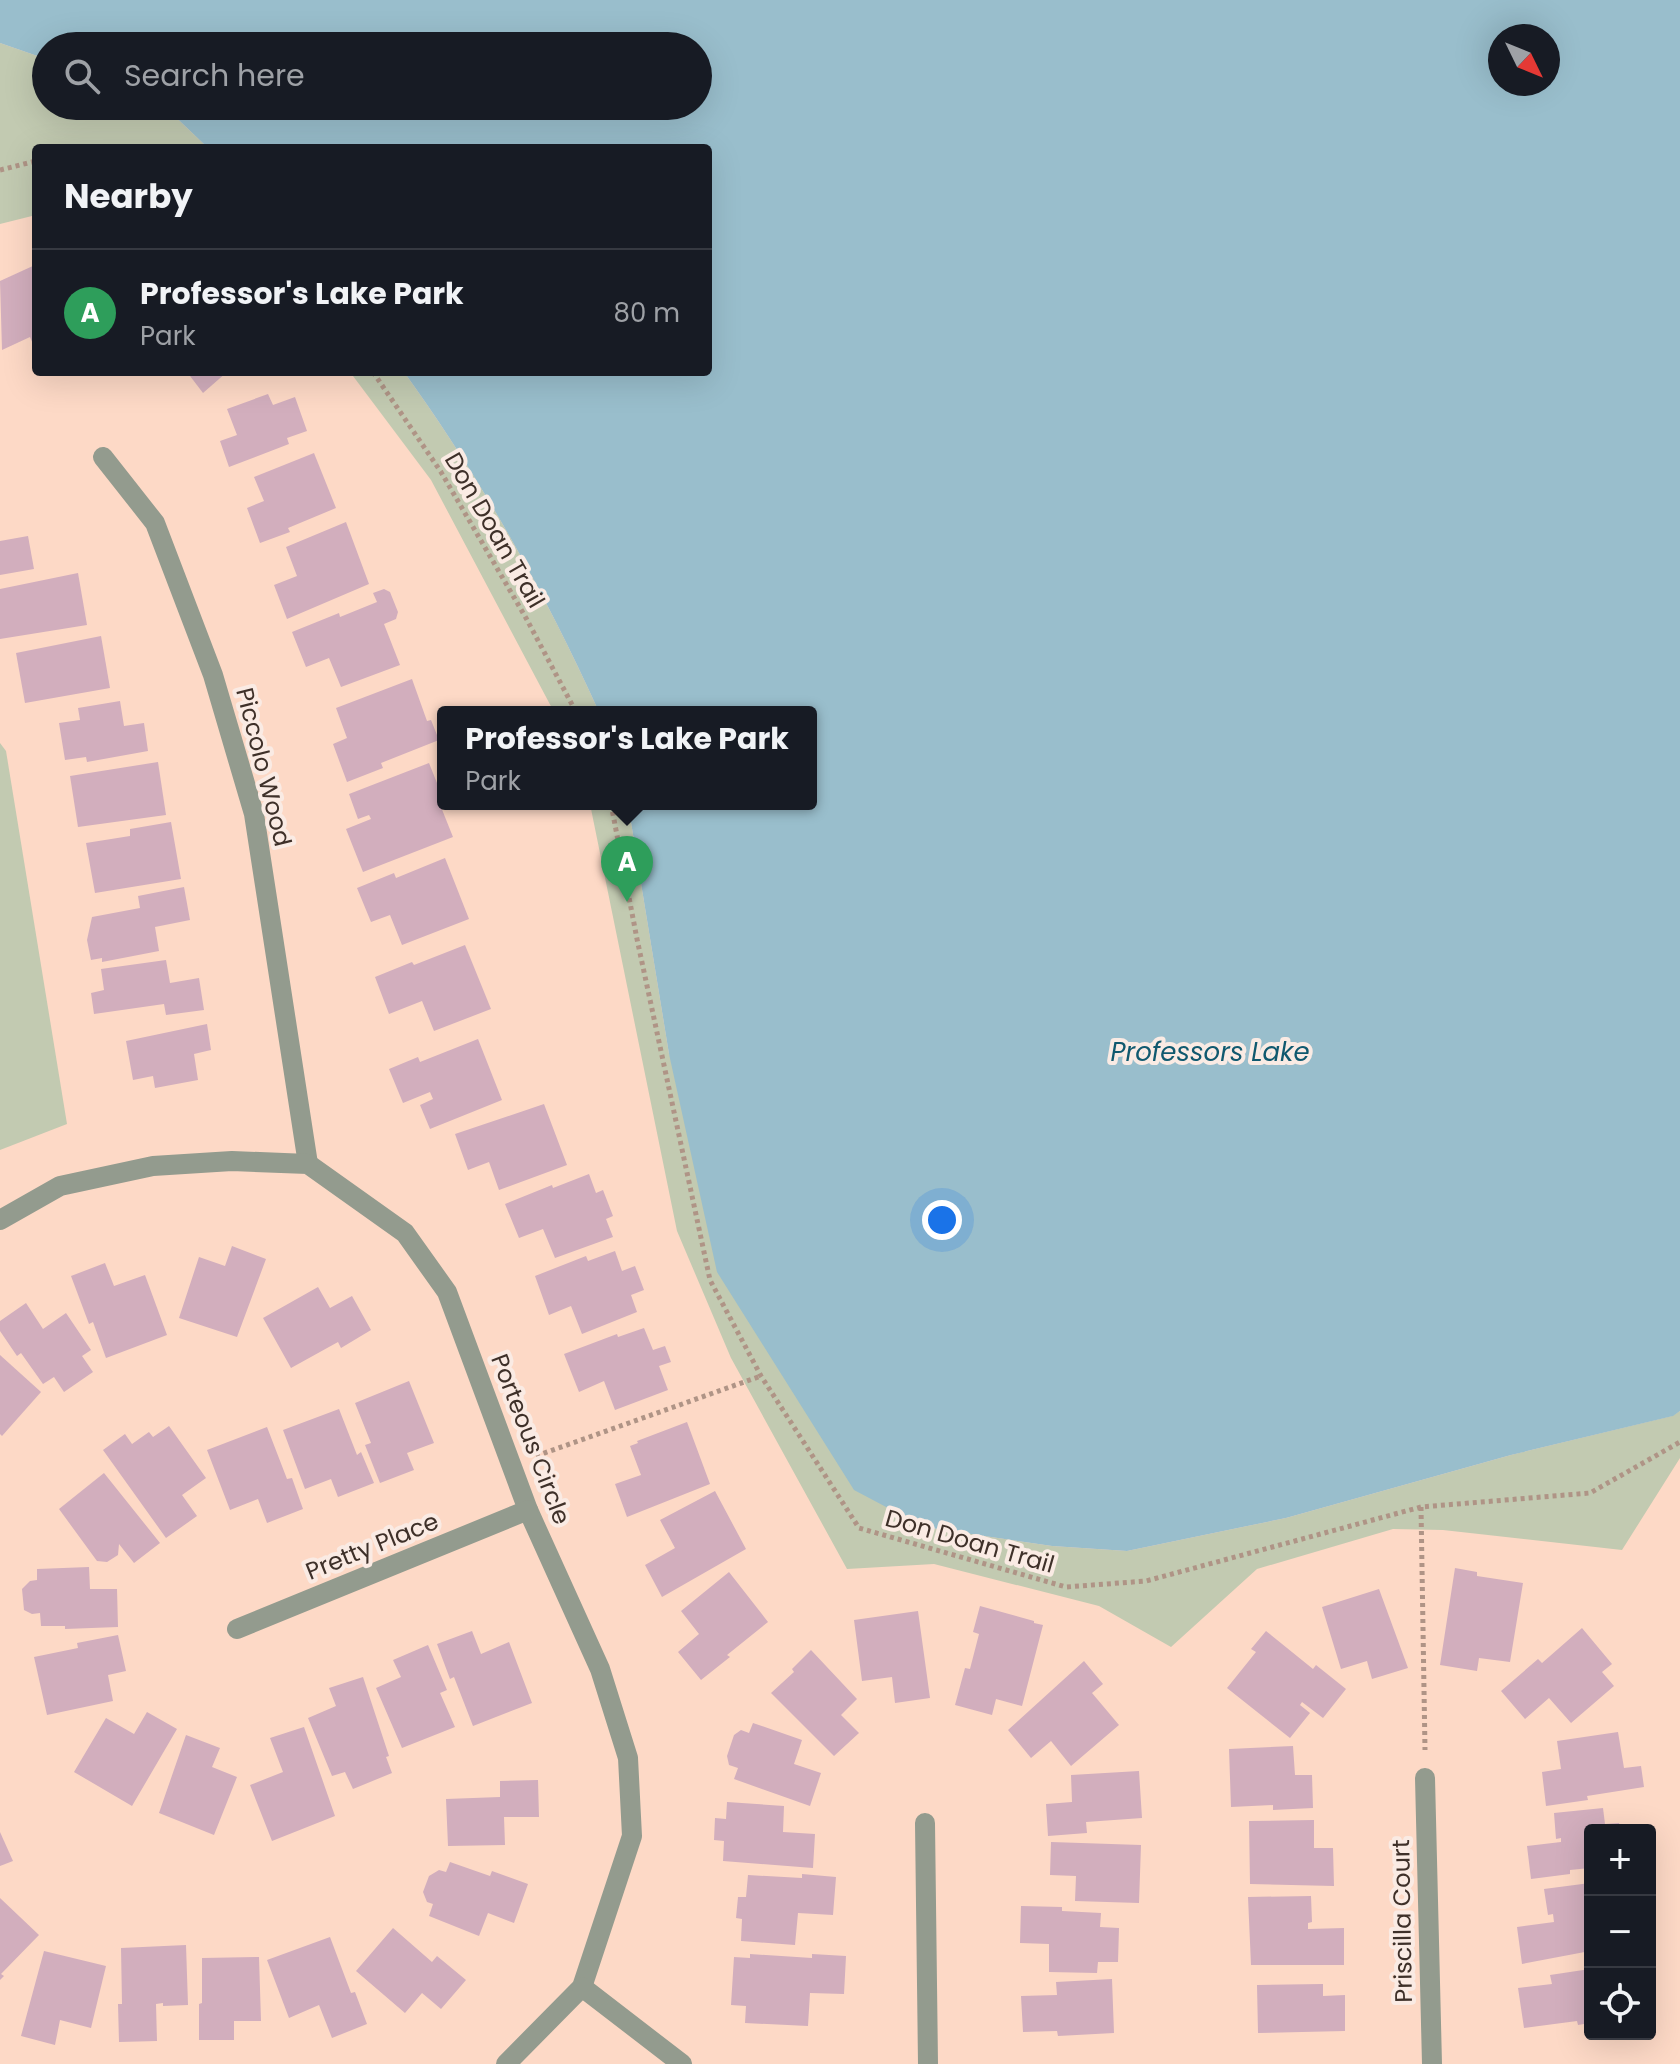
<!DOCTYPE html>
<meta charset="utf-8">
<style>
:root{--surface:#171b24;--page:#20242c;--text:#f1f3f6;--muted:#9ea1a6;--line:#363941;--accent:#c54896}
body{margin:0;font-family:Poppins,sans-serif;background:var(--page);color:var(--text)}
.controls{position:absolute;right:24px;bottom:24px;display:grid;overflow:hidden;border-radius:8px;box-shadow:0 8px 32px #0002}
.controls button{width:72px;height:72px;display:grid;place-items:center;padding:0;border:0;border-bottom:2px solid var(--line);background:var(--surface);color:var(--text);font:40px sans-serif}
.compass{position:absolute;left:1488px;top:24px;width:72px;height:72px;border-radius:50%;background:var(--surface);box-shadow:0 8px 32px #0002;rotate:133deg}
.you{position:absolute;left:942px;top:1220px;width:28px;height:28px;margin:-20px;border:6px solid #fff;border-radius:50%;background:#1a73e8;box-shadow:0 0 0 12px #1a73e833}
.badge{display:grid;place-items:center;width:52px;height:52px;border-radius:50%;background:var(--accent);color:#fff;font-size:26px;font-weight:700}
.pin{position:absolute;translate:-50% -66px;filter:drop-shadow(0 2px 4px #0008)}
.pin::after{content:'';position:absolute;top:42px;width:28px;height:24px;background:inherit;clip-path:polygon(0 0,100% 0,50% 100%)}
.popup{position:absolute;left:437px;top:706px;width:380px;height:104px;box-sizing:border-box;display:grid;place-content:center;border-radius:8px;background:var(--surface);filter:drop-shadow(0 2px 6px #0005);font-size:26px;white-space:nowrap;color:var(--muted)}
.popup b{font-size:30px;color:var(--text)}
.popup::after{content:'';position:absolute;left:50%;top:100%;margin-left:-16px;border:16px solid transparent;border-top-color:var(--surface)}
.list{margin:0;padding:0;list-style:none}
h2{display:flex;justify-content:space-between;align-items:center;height:104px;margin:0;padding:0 32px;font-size:34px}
h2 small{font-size:26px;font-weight:400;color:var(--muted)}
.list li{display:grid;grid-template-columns:52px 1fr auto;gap:24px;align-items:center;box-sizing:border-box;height:128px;padding:0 32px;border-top:2px solid var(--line)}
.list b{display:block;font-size:30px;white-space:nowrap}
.list p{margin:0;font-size:26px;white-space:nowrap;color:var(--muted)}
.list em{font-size:26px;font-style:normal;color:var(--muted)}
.icon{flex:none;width:44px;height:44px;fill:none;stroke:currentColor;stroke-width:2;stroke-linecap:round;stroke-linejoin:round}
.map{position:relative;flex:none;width:1680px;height:2064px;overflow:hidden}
.search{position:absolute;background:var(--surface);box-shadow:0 8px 32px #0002;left:32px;top:32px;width:680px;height:88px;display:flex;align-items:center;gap:20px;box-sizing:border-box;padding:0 28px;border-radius:44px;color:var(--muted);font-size:30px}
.panel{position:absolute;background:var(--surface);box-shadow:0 8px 32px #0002;left:32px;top:144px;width:680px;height:232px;border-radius:8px}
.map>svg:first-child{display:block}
</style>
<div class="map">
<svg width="1680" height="2064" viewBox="0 0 1680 2064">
<rect width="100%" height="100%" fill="#fdd9c6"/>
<g fill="#c2cab1">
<path d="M0,43L46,59V106H164L208,148H36V215L0,224Z"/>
<path d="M350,372H404C480,477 546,594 599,712H554L431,480Z"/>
<path d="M0,743L6,751L67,1124L0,1150Z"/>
<path d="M590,804H628L669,1054L924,1527L1052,1546L1127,1551L1286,1518L1511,1455L1672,1416L1680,1411V1458L1622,1550L1443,1530L1393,1529L1257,1569L1171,1647L1099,1606L934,1564L847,1569L731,1358L677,1231Z"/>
</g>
<path fill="#99becc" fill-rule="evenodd" d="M0,0H1680V1411L1673,1416L1511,1455L1286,1518L1127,1551L1052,1546L924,1527L854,1490L717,1272L669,1054L628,804H811V712H599C546,594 480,477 404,372H708V148H208L164,106H698V46H46V59L0,43ZM1500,36H1548V84H1500Z"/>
<g fill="#d2aebd">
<path d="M35,265L36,351L30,337L2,350L0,281Z"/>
<path d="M187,372H227L203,393Z"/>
<path d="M268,394L273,405L295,397L307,431L287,438L289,444L229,467L220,441L237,435L227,409Z"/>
<path d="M314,453L336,508L288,528L290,532L260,543L247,508L264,501L254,477Z"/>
<path d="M346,522L369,584L287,619L274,585L297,576L286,547Z"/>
<path d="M28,536L34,569L0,575V541Z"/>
<path d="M78,573L87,625L0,639V589Z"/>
<path d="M384,589L390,592L398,612L396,619L384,624L400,665L341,687L329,658L306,667L292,632L339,613L340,617L377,602L373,593Z"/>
<path d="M101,636L110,688L25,703L16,653Z"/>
<path d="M412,679L427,721L431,720L439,740L381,763L383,768L347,782L333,744L347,738L336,708Z"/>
<path d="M120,701L124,726L144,723L148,751L87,762L86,757L65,760L59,723L80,720L78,708Z"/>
<path d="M158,762L166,815L78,827L70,776Z"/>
<path d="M429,763L437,783L443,781V804H450L441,807L453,837L363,872L346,829L371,819L369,815L358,819L349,794Z"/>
<path d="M171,822L181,879L95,893L86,843L130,836V829Z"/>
<path d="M445,858L469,919L402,945L390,915L371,922L357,888L394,873L396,878Z"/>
<path d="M184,887L190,920L155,927L159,951L102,962V958L91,960L87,940L92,917L140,908L138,896Z"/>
<path d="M465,945L491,1009L434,1031L422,1001L389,1014L375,977L412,962L414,965Z"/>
<path d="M166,960L170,983L199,978L204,1010L166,1015L164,1004L94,1014L91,993L104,990L101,969Z"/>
<path d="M207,1024L211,1050L194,1054L198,1080L155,1088L153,1076L133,1080L126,1041Z"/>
<path d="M478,1039L502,1100L430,1129L420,1105L433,1099L430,1092L403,1103L389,1069L418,1057L420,1062Z"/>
<path d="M544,1104L567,1165L499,1190L489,1162L468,1170L455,1134Z"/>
<path d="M589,1174L596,1193L603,1190L613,1216L606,1219L613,1237L555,1258L543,1229L519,1238L505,1204L552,1185L553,1188Z"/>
<path d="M232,1246L266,1259L237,1337L179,1318L199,1257L225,1266Z"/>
<path d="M615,1251L622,1271L635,1266L644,1290L631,1295L637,1312L582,1334L571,1306L549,1315L535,1276L586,1256L588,1261Z"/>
<path d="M105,1263L114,1286L145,1275L167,1335L106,1358L93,1322L89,1324L71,1276Z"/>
<path d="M318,1287L330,1308L352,1296L371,1330L341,1348L338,1342L291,1368L263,1318Z"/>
<path d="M26,1303L43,1329L66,1313L91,1350L82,1356L93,1372L64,1392L54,1377L43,1384L21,1353L17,1356L0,1331V1321Z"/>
<path d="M644,1328L653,1350L665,1346L671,1362L659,1366L668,1390L615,1410L604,1381L579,1392L564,1354L617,1334L618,1337Z"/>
<path d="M0,1355L41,1392L2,1436L0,1434Z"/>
<path d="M409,1381L434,1443L407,1453L414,1470L380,1483L365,1445L371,1443L355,1403Z"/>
<path d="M339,1409L357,1455L361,1452L374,1483L338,1497L331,1479L305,1489L283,1430Z"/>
<path d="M687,1422L710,1484L627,1517L615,1484L641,1475L630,1446L638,1443L637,1441Z"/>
<path d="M169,1426L206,1478L182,1495L197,1516L166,1538L103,1450L125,1434L132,1444L149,1432L153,1437Z"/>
<path d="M267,1427L287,1479L292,1478L303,1509L267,1523L258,1499L230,1510L207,1450Z"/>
<path d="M104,1473L160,1543L134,1563L119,1544L118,1555L107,1562L97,1561L59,1509Z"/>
<path d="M715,1491L746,1549L662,1597L645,1565L675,1548L660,1520Z"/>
<path d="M89,1567L90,1589H117L118,1627L65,1629V1626H41L40,1613L32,1614L24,1610L22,1589L30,1581L37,1580V1569Z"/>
<path d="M1455,1568L1477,1572V1576L1523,1583L1510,1662L1479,1658L1477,1671L1440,1665Z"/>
<path d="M729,1572L768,1622L727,1655L730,1657L701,1680L678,1652L699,1634L681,1611Z"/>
<path d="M1379,1589L1408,1668L1372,1679L1367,1661L1341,1669L1322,1607Z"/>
<path d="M980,1606L1034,1621V1623L1043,1625L1022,1706L996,1699L992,1715L955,1705L965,1668L970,1669L979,1634L973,1632Z"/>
<path d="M918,1611L930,1698L895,1703L892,1677L862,1681L854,1620Z"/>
<path d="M1582,1628L1612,1664L1602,1672L1614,1686L1571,1723L1549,1698L1525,1719L1501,1691L1538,1659L1542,1663Z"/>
<path d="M472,1631L481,1654L509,1642L532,1703L473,1726L454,1677L450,1679L437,1644Z"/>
<path d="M1266,1631L1313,1669L1316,1665L1346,1689L1323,1718L1302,1702L1300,1705L1310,1713L1290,1738L1227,1688L1256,1652L1251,1649Z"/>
<path d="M118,1635L126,1671L108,1675L113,1701L47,1715L34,1657L78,1648L77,1643Z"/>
<path d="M428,1645L447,1690L440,1693L455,1727L402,1748L376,1688L401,1677L393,1660Z"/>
<path d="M811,1650L857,1699L841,1715L859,1733L834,1756L771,1693L794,1672L792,1669Z"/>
<path d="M1084,1661L1103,1684L1092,1693L1119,1725L1071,1766L1051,1741L1031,1758L1008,1730Z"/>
<path d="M363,1677L389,1756L386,1757L392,1773L353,1789L345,1772L332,1776L308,1718L336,1706L329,1688Z"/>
<path d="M147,1712L177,1729L132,1806L74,1772L106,1718L134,1734Z"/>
<path d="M753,1723L802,1740L794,1764L821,1773L810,1806L734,1779L738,1768L729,1765L727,1756L734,1735L741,1730L749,1733Z"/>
<path d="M304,1727L335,1816L272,1841L250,1785L283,1772L270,1738Z"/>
<path d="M1618,1732L1624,1768L1641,1766L1644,1787L1587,1796L1588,1800L1546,1806L1542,1772L1561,1769L1557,1741Z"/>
<path d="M186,1735L220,1748L212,1767L237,1777L214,1835L159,1813Z"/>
<path d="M1293,1746L1295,1775H1312L1313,1808L1273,1810V1805L1231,1807L1229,1749Z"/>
<path d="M1139,1771L1142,1818L1086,1822L1087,1833L1048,1836L1046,1804L1072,1802L1071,1775Z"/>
<path d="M538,1780L539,1817H504L505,1845L448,1846L446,1799L500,1797V1781Z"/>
<path d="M727,1802L784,1806L783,1832L815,1834L813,1868L723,1861L724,1841L714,1840L715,1818L726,1819Z"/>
<path d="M1603,1808L1605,1824L1619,1823L1620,1830H1590V1868L1570,1870V1874L1531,1879L1527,1846L1561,1842V1838L1556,1839L1554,1813Z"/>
<path d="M1314,1820V1848H1333L1334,1886L1250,1884L1249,1821Z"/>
<path d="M0,1832L13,1861L0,1866Z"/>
<path d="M1051,1842L1141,1845L1139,1903L1075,1901L1076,1876L1050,1875Z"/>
<path d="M450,1862L490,1876L492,1871L528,1884L514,1923L488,1913L479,1936L429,1916L433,1904L427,1902L423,1892L429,1876L439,1870L446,1872Z"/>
<path d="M802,1874L836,1877L833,1915L798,1913L795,1945L741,1941L742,1919L736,1918L738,1897H746L748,1875L802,1878Z"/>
<path d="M1590,1883V1951L1522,1964L1517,1927L1554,1922L1553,1914L1548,1915L1544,1889Z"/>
<path d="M1311,1896L1312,1922L1308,1923V1929L1344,1928V1965H1251L1248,1897Z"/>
<path d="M0,1898L39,1935L1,1974L4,1976L0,1980Z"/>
<path d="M1021,1906L1062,1907V1911L1101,1913L1100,1927L1119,1928L1118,1962H1098L1097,1973L1049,1972V1944L1020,1943Z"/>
<path d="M393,1928L432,1962L437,1956L466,1980L441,2009L422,1993L405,2013L356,1971Z"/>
<path d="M330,1937L351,1993L355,1992L367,2024L332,2038L319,2005L289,2018L267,1960Z"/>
<path d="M186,1945L188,2005L163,2006V2003L156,2004L157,2041L119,2042L118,2004H122L121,1948Z"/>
<path d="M44,1951L106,1966L91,2028L60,2020L55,2045L21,2036Z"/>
<path d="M750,1954L812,1958V1954L846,1956L844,1994L810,1993L808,2026L745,2023L746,2006L731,2005L734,1957L750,1958Z"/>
<path d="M259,1957L261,2021H234V2040H199V2004L202,2003V1958Z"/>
<path d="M1590,1969V2023L1578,2025L1577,2021L1524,2028L1518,1988L1552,1984L1550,1975Z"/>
<path d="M1112,1979L1114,2033L1058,2036L1057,2031L1023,2032L1021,1996L1057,1995L1056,1982Z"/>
<path d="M1323,1984V1996L1345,1995V2031L1258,2033L1257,1985Z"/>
</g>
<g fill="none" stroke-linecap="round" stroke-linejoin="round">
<g stroke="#af9486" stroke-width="5" stroke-dasharray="4 4" stroke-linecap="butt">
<path d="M0,170L36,161"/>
<path d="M373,372L441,472L526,618L576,712"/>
<path d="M611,804L637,939L710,1280L761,1376L859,1528L1066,1587L1146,1581L1421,1507L1590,1493L1680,1442"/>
<path d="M536,1456L761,1376"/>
<path d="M1421,1507L1425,1750"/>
</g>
<g stroke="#939b8e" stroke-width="20">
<path d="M103,457L155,523L213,675L254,814L308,1164"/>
<path d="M0,1220L60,1186L153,1166L232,1161L308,1164L405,1233L447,1292L528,1510L600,1669L628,1758L632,1836L582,1987L506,2064"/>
<path d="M237,1629L528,1510"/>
<path d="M1425,1778L1432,2064"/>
<path d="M925,1823L928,2064"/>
<path d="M582,1987L682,2064"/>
</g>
</g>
<g text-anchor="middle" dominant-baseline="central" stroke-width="8" stroke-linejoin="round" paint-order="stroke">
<g font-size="24" fill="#3e3029" stroke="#faebe4">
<text transform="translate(495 530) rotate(60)">Don Doan Trail</text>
<text transform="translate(264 767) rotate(76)">Piccolo Wood</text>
<text transform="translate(531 1439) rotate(69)">Porteous Circle</text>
<text transform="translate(970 1541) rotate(16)">Don Doan Trail</text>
<text transform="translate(372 1546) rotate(-22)">Pretty Place</text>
<text transform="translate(1402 1921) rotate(-91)">Priscilla Court</text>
</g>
<g font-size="26" font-style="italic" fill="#10596f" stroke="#faebe4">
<text x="1210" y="1052">Professors Lake</text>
</g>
</g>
</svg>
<div class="controls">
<button>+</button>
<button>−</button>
<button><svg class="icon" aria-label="locate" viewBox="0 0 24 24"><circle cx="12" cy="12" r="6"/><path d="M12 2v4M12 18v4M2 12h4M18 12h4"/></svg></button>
</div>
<svg class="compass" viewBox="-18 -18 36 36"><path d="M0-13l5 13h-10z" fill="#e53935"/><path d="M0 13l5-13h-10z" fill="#9ea1a6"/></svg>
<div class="you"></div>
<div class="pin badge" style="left:627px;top:902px;background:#2e9e5b">A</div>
<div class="popup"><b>Professor's Lake Park</b>Park</div>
<div class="search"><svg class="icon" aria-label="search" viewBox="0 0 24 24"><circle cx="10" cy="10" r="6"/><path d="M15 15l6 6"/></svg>Search here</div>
<section class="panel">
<h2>Nearby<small></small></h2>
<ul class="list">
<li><span class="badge" style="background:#2e9e5b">A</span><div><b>Professor's Lake Park</b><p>Park</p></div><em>80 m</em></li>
</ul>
</section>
</div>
